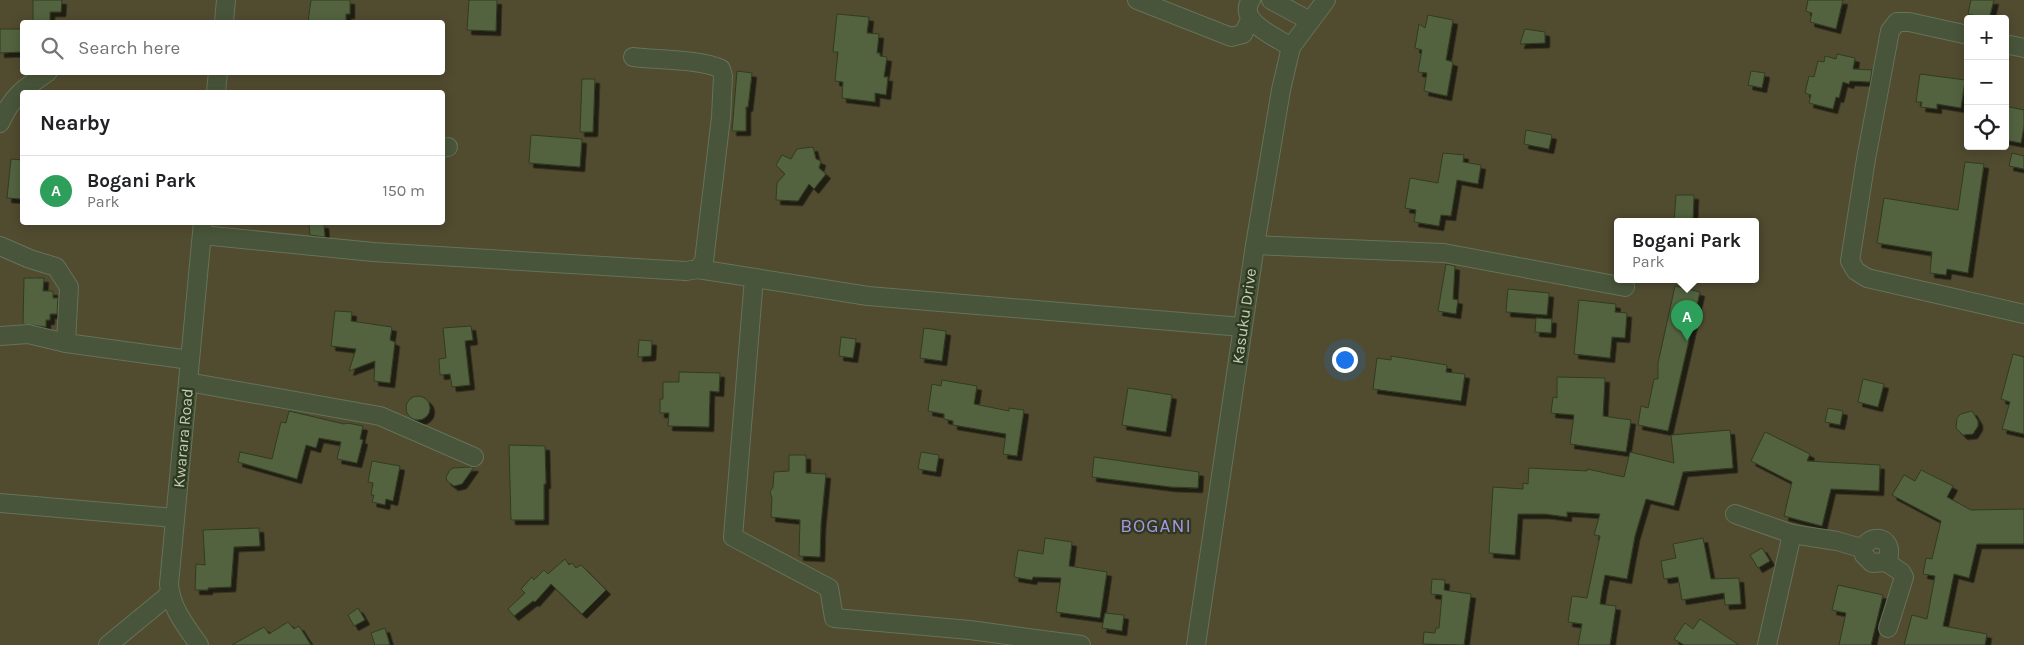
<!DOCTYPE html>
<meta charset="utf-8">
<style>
:root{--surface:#fff;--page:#f6f6f6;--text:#202124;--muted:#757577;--line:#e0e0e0;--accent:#6c8453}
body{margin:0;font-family:Karla,sans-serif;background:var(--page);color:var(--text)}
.controls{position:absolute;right:15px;top:15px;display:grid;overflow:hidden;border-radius:5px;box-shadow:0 2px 12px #0003}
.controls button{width:45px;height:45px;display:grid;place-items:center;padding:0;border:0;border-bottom:1px solid var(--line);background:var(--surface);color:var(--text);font:25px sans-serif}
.you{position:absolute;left:1344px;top:359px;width:18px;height:18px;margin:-12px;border:4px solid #fff;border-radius:50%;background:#1a73e8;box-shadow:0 0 0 8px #1a73e833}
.badge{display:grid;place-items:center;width:32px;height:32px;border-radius:50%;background:var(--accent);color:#fff;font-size:16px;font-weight:700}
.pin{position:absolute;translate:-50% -41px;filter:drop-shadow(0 1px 2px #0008)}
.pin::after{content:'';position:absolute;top:26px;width:18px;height:15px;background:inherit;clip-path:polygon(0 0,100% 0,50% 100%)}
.popup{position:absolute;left:1614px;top:218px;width:145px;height:65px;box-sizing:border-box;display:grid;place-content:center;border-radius:5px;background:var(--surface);filter:drop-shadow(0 1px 4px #0005);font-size:16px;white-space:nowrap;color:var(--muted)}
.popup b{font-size:19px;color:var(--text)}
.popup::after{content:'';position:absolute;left:50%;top:100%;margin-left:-10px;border:10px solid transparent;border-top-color:var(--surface)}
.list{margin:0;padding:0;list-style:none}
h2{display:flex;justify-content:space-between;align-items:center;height:65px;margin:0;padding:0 20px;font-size:21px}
h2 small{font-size:16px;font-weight:400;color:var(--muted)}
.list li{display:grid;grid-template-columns:32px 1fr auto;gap:15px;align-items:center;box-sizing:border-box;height:70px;padding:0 20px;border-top:1px solid var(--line)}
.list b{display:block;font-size:19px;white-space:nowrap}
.list p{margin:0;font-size:16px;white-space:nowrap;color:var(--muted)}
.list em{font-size:16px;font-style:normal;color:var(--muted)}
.icon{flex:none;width:28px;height:28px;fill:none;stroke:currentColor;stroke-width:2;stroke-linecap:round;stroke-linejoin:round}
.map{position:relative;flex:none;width:2024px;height:645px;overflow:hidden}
.search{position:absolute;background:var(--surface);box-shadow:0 2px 12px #0003;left:20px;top:20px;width:425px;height:55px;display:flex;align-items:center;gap:12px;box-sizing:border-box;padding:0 18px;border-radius:5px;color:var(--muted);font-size:19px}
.panel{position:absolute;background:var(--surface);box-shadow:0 2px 12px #0003;left:20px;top:90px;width:425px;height:135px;border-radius:5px}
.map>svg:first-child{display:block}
</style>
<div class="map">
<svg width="2024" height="645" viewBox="0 0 2024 645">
<defs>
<filter id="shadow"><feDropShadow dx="4.5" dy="4.5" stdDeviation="0" flood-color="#0009"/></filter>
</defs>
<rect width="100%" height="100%" fill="#384526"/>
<path fill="#514b30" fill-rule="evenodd" d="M0,0H2024V645H0ZM1968,19H2005V146H1968ZM22,22H442V72H22ZM22,92H442V222H22ZM1618,222H1756V280H1618Z"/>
<g fill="#53633f" stroke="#303c21" filter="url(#shadow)">
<path d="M33,0H62L61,12H50V22H33Z"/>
<path d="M311,0H350V14H346V22H308Z"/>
<path d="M469,0H497L496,31L467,30Z"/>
<path d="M1808,0H1843L1836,29L1810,22L1812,13L1806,11Z"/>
<path d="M1971,0H1994L1989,19L1968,14Z"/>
<path d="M837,14L869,17L867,33L879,34L877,53H880V56L887,57L884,77H888L886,95L875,93V102L842,98L843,82L835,81L838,52H833Z"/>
<path d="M1428,15L1453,20L1446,60L1453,62L1447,96L1424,91L1427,73L1418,72L1422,50L1415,48L1419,24L1425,28Z"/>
<path d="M0,29H22V52L0,53Z"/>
<path d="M1525,29L1545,32V43L1520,44Z"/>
<path d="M1837,54L1855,58L1853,69L1872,70L1870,82L1850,81L1849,84L1843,82L1839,98L1836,97L1833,109L1809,103L1811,95L1805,93L1809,76L1814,77L1818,61L1824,62L1825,56L1836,59Z"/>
<path d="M737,71L752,73L748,107H746V131H732Z"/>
<path d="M1751,71L1765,73L1762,88L1748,85Z"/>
<path d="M1920,74L1965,80L1961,108L1937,104V109L1921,107L1922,102H1916Z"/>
<path d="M582,79H595L593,132H580Z"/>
<path d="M2005,106L2024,110V126L2021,143L2005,140Z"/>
<path d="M1526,130L1552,135L1549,149L1524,144Z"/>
<path d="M531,135L582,139L580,167L529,163Z"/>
<path d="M813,147L816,159L821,161L819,168L826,174L814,189L809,184L798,201L776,200L777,183L785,174L776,165L782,155L791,159L797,149Z"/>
<path d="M1443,153L1464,155L1463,162L1481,165L1478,184L1457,180L1451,216L1441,215L1439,226L1414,222L1416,210L1405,208L1410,178L1438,183Z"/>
<path d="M2012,153L2024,156V169L2009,166Z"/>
<path d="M11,159L22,160V199L7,198Z"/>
<path d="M1965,162L1984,164L1968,273L1947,269L1946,275L1930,273L1932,252L1877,243L1884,198L1958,210Z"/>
<path d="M1676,195H1694L1693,222H1674Z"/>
<path d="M309,224H324L325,237L310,235Z"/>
<path d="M1446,264L1455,266L1453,299L1458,300L1456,314L1438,311Z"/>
<path d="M24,278H44L43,291H53V298H58L57,314H50V320H46V327L23,324Z"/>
<path d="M1675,286L1700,292L1668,431L1638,425L1641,406L1648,408L1654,379H1658V363Z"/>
<path d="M1508,289L1549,293L1547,315L1506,312Z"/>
<path d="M1579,300L1616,304L1615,312L1627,313L1625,338L1612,337L1610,358L1574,354Z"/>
<path d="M335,311L352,312L351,321L392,327L390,340L395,342L390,383L374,381L375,361L349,371L356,349L331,346Z"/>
<path d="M1536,318L1552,319L1551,333L1535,332Z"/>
<path d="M471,326L473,340L465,341L470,385L452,387L450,374L440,375L439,359L446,358L443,328Z"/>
<path d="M924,328L946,331L942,361L920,358Z"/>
<path d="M841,337L856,339L853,358L839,356Z"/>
<path d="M639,340L652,341L651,356L638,357Z"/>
<path d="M2013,354L2024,357V434L2002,429L2010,402L2001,399Z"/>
<path d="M1391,356L1447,365L1446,372L1465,374L1461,401L1373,389L1377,358L1391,360Z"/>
<path d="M679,372L720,373L719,392L710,391L709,427L668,426L669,413H660V399H663V382H679Z"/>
<path d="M1557,377L1605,378L1603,416L1631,420L1626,452L1570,444L1574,415L1551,413L1553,397L1557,398Z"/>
<path d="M1863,379L1884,384L1878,407L1858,402Z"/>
<path d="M942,380L977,386L974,404L1009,411V408L1024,410L1017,456L1003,454L1006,434L953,425V421L944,419V414L928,411L932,384L941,386Z"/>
<path d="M1128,388L1172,395L1166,432L1122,425Z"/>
<circle cx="418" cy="408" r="12"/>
<path d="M1828,408L1843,411L1840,425L1825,422Z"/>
<path d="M289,411L344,424L347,423L363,426L360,439L363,440L357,463L337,459L341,442L319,438L316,448L306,445L297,479L238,462L240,452L272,459L281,422L286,423Z"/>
<path d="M1972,411L1978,421V426L1973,434L1963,435L1956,428L1957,418L1961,414Z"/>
<path d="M1730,430L1733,468L1683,472L1674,506L1646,499L1635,536L1627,579L1605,575L1602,590L1600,604L1616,606L1610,645H1578L1582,624L1568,622L1572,596L1587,598L1600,536L1594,535L1600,514L1567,512V517L1545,514H1518L1515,555L1489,553L1493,487L1523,489V483L1528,484L1529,468L1587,471V469L1624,477L1630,452L1674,463L1671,435Z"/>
<path d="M1765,432L1810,454L1807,461L1880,465L1879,491L1831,489L1822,526L1784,516L1792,482L1751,461Z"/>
<path d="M509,445L545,446L546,484H544V520H511Z"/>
<path d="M921,452L939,455L936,472L918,469Z"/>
<path d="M789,455H806V473L826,474L821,524L820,557L799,556L800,520L771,517L772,498L770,492L773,487L774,472L789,471Z"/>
<path d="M1094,457L1199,472L1198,488L1171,487L1092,477Z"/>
<path d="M372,461L400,466L393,501L386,499L385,505L372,502L374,495H371L373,483L368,482Z"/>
<path d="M470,467H474L462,484L454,486L447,481L446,477L450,470L453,468Z"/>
<path d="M1921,470L1953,486L1947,497L1971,510L2024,509V544H1977L1969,578L1954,574L1943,626L1987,634L1985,645H1904L1912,615L1927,619L1935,576L1923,574L1926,558L1932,559L1941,521L1892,495L1904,475L1915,481Z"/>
<path d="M259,528L260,546L234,547L231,587L208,588V590H195L196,564L205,565L203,530Z"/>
<path d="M1045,538L1072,542L1069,566L1107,572L1100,618L1056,612L1061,578L1033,577L1032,580L1014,577L1018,550L1043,554Z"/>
<path d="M1703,538L1711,579L1739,578L1741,604L1725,605L1724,593L1682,600L1678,577L1664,579L1661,561L1676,558L1673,544Z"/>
<path d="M1762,548L1770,561L1758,568L1750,555Z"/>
<path d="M565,559L569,565L572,563L576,568L581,565L606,590L582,614L551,584L535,602L533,601L514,616L508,609L525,593L521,589L532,577L534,580L544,570L548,574Z"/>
<path d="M1432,579L1445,580L1444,590L1471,594L1464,645L1423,644L1424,632L1435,633L1436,628H1439L1442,595L1431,594Z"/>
<path d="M1838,585L1883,595L1871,645H1839L1846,613L1832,610Z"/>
<path d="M358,608L365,620L354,626L348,615Z"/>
<path d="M1105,613L1124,615L1122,631L1102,628Z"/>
<path d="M1700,619L1739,645H1684L1674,639L1685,623L1693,629Z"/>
<path d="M288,622L294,629L299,626L311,645H232L264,627L269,634Z"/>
<path d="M385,628L390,645H375L371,633Z"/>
</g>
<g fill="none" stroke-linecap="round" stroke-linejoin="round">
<g stroke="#667259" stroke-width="20">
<g id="minor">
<path d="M1137,0L1231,37L1243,34L1250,20"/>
<path d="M1251,0C1236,21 1276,37 1291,47"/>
<path d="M1271,0L1310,21"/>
<path d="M224,22L226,0"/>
<path d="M1968,35L1909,22H1897L1890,31L1866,159L1850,261L1856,271L1867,278L2024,314"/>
<path d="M2005,44L2024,48"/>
<path d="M216,92L218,72"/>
<path d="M0,123C13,95 23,89 48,72"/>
<path d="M442,148L448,147"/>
<path d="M202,235L373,252L686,271L698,269L704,261L721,117L723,76L721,69C701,59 657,60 633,57"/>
<path d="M1255,245L1444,253L1625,287"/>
<path d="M0,246L30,259L56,267L69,287L66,343L190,360"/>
<path d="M698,269L868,296L1242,327"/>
<path d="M754,278L733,537L829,588L834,618L970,630L1081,645"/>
<path d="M0,336L28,334L66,343"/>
<path d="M188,382L380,416L474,457"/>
<path d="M0,503L175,518"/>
<path d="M1735,514L1792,534L1837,541L1861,548L1864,555L1872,563L1886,562C1894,550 1886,534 1871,540C1868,542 1864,545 1861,548"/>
<path d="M1886,562L1901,572L1904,577L1888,628"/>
<path d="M108,645L170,594"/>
<path d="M199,645C186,626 171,609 169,584L203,222"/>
<path d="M1196,645L1255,245L1281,90L1291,47L1326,0"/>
<path d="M1767,645L1792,534"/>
</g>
</g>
<use href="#minor" stroke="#49553a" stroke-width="18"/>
</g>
<g text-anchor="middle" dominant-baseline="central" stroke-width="4.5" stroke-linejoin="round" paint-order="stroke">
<g font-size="16" fill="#c3ceb8" stroke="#2e3a1f">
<text transform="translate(1244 316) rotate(-82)">Kasuku Drive</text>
<text transform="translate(183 438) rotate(-85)">Kwarara Road</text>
</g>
<g font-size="19" letter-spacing="1" fill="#ac92e7" stroke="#2e3a1f">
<text x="1156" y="526">BOGANI</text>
</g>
</g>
</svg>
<div class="controls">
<button>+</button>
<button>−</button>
<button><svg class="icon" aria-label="locate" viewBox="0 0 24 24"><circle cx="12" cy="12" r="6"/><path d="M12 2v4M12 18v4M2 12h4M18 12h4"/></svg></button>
</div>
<div class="you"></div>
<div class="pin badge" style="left:1687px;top:341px;background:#2e9e5b">A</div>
<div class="popup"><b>Bogani Park</b>Park</div>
<div class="search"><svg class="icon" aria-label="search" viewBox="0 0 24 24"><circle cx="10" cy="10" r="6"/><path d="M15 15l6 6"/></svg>Search here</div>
<section class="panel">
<h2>Nearby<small></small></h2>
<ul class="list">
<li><span class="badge" style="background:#2e9e5b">A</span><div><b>Bogani Park</b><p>Park</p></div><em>150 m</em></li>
</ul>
</section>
</div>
